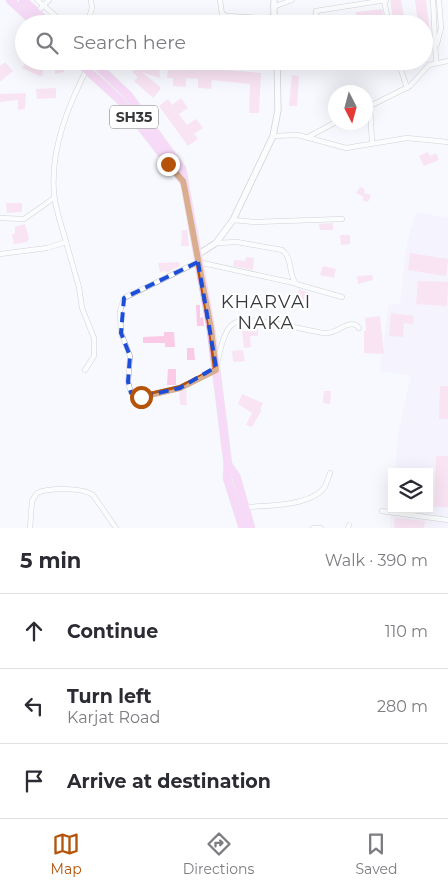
<!DOCTYPE html>
<meta charset="utf-8">
<style>
:root{--surface:#fff;--page:#f7f7f7;--text:#2b2b33;--muted:#7c7c81;--line:#e1e1e2;--accent:#b45309}
body{margin:0;font-family:Montserrat,sans-serif;background:var(--page);color:var(--text)}
.controls{position:absolute;right:15px;bottom:15px;display:grid;overflow:hidden;border-radius:0px;box-shadow:0 5px 20px #0002}
.controls button{width:45px;height:45px;display:grid;place-items:center;padding:0;border:0;border-bottom:1px solid var(--line);background:var(--surface);color:var(--text);font:25px sans-serif}
.compass{position:absolute;left:328px;top:85px;width:45px;height:45px;border-radius:50%;background:var(--surface);box-shadow:0 5px 20px #0002;rotate:174deg}
.stop{position:absolute;width:15px;height:15px;margin:-11px;border:4px solid #b45309;border-radius:50%;background:#fff}
.stop.end{background:#b45309;border-color:#fff;box-shadow:0 1px 5px #0008}
.list{margin:0;padding:0;list-style:none}
h2{display:flex;justify-content:space-between;align-items:center;height:65px;margin:0;padding:0 20px;font-size:21px}
h2 small{font-size:16px;font-weight:400;color:var(--muted)}
.list li{display:grid;grid-template-columns:32px 1fr auto;gap:15px;align-items:center;box-sizing:border-box;height:75px;padding:0 20px;border-top:1px solid var(--line)}
.list b{display:block;font-size:19px;white-space:nowrap}
.list p{margin:0;font-size:16px;white-space:nowrap;color:var(--muted)}
.list em{font-size:16px;font-style:normal;color:var(--muted)}
.icon{flex:none;width:28px;height:28px;fill:none;stroke:currentColor;stroke-width:2;stroke-linecap:round;stroke-linejoin:round}
.map{position:relative;flex:none;width:448px;height:528px;overflow:hidden}
.search{position:absolute;background:var(--surface);box-shadow:0 5px 20px #0002;left:15px;right:15px;top:15px;height:55px;display:flex;align-items:center;gap:12px;box-sizing:border-box;padding:0 18px;border-radius:28px;color:var(--muted);font-size:19px}
.sheet{height:290px;background:var(--surface)}
nav{display:flex;justify-content:space-around;align-items:center;box-sizing:border-box;height:70px;border-top:1px solid var(--line);background:var(--surface);font-size:14px;color:var(--muted)}
nav a{display:grid;justify-items:center;gap:2px}
nav .on{color:var(--accent)}
.map>svg:first-child{display:block}
</style>
<div class="map">
<svg width="448" height="528" viewBox="0 0 448 528">
<rect width="100%" height="100%" fill="#f7f9fe"/>
<path fill="#f0ecfe" d="M416,212L448,218V528H390L392,506V509H429V472H395L398,435L411,375L380,371L388,305L400,303L407,243Z"/>
<g fill="#fbcae6">
<path d="M390,0H401L405,24H394Z"/>
<path d="M415,0H426L430,32L424,33V24H418Z"/>
<path d="M382,9L384,22L380,24L379,19L356,21V12Z"/>
<path d="M27,61H34L44,66L42,77L22,68Z"/>
<path d="M54,61H63L64,72L55,74Z"/>
<path d="M5,62L13,71L0,82V66Z"/>
<path d="M159,65L160,78L142,72L160,87V90L153,98L134,81L138,77L132,72L134,70L128,67Z"/>
<path d="M168,65L261,73L259,113H249L250,84L212,80L211,89L198,88V79L186,78V87L173,86V78H167Z"/>
<path d="M292,75L299,76L297,106H289Z"/>
<path d="M56,88V98L37,99L36,89Z"/>
<path d="M26,93L25,109L18,110V100L0,102V94Z"/>
<path d="M181,98L188,108L179,114L187,125L196,119L203,128L194,134L198,139L188,146L159,106L168,99L172,105Z"/>
<path d="M428,152L430,156L436,153L439,160L424,166L419,156Z"/>
<path d="M360,187L365,189L364,193L371,195L368,202L362,200L364,197L356,193Z"/>
<path d="M6,203H22V212L7,213Z"/>
<path d="M333,223V230H320L319,224Z"/>
<path d="M25,224L29,239L27,242L14,244L12,235L15,233V227Z"/>
<path d="M182,230H187L189,246H181Z"/>
<path d="M340,235H350V244L341,245Z"/>
<path d="M410,253L448,259L446,276L408,270Z"/>
<path d="M246,257L254,258L253,270L233,266L234,260L245,261Z"/>
<path d="M179,262L180,266L166,273V271L160,272L158,263Z"/>
<path d="M323,266L336,269L334,278L320,275Z"/>
<path d="M372,275L373,280L358,284L357,276Z"/>
<path d="M418,281L448,282L447,306L416,304Z"/>
<path d="M299,289L310,293L308,302L297,299Z"/>
<path d="M196,305H200V318L203,317L204,326H197Z"/>
<path d="M391,313L414,316L413,324L404,323L403,337L389,336Z"/>
<path d="M380,316L384,354L364,353V331H366L365,318Z"/>
<path d="M248,325H258V336H250L251,347L244,348L242,331H248Z"/>
<path d="M164,332H174L175,347H165V343H143V337L164,336Z"/>
<path d="M187,348H194L195,360H187Z"/>
<path d="M243,350L245,361L233,362L232,351Z"/>
<path d="M168,369H176V385H167Z"/>
<path d="M440,386H448V419H439Z"/>
<path d="M186,389L187,405H180L179,392Z"/>
<path d="M324,391H331L330,404L323,403Z"/>
<path d="M242,394L263,403L260,409L262,410L252,427L246,425L252,413L238,404Z"/>
<path d="M436,456H448V507H434Z"/>
<path d="M395,518L425,521L424,528H394Z"/>
</g>
<g fill="none" stroke-linecap="round" stroke-linejoin="round">
<g stroke="#9fa2a6" stroke-width="5.5">
<g id="minor">
<path d="M37,0L65,24"/>
<path d="M220,0L222,14L227,16L274,19"/>
<path d="M433,0L436,62"/>
<path d="M384,1L389,24"/>
<path d="M273,7L292,0"/>
<path d="M37,12L49,0"/>
<path d="M67,24L81,23L89,18L92,8L91,0"/>
<path d="M316,24V11L386,0"/>
<path d="M424,42L435,40"/>
<path d="M437,44L441,28L439,0"/>
<path d="M398,61L407,88"/>
<path d="M370,106L372,143"/>
<path d="M366,108L410,86L429,65L448,61"/>
<path d="M273,136L298,135L346,148L407,138L448,142"/>
<path d="M308,137L336,122"/>
<path d="M0,218L24,219L54,198"/>
<path d="M233,220L255,222L342,219"/>
<path d="M66,242L79,287L82,308L94,338V356L85,370"/>
<path d="M216,243L237,242L282,250C293,258 288,274 296,284L342,297"/>
<path d="M0,254L47,248L66,242C62,226 55,209 54,193C50,147 70,101 91,61"/>
<path d="M217,363C220,353 223,331 233,324C248,313 305,331 324,333C336,335 345,321 356,325L359,328"/>
<path d="M216,370L180,388L141,397L131,393L128,382L130,356L121,333L120,311L124,298L198,262L294,283"/>
<path d="M244,507C266,506 310,506 324,488C327,483 328,478 330,473"/>
<path d="M382,511L448,520"/>
<path d="M30,528L32,501L37,493C49,488 82,487 93,495L116,528"/>
<path d="M313,528H321"/>
<path d="M348,528L349,525"/>
</g>
</g>
<g stroke="#9fa2a6" stroke-width="7">
<g id="tertiary">
<path d="M274,0V24"/>
<path d="M197,255L216,243L233,220L273,136L278,110L277,61"/>
</g>
</g>
<g stroke="#d7d7d8" stroke-width="9">
<g id="primary">
<path d="M10,0L36,24"/>
<path d="M23,0L49,24"/>
<path d="M77,61L121,101L183,181"/>
<path d="M92,61L128,95L182,169L211,329L228,465L227,478L243,528"/>
<path d="M228,465L236,476L251,528"/>
</g>
</g>
<use href="#minor" stroke="#fff" stroke-width="4.5"/>
<use href="#tertiary" stroke="#fff" stroke-width="5.5"/>
<use href="#primary" stroke="#f5b4f0" stroke-width="8"/>
</g>
<g fill="none" stroke-linecap="round" stroke-linejoin="round">
<path stroke="#b45309" stroke-width="6" d="M141,397L180,388L216,370L211,329L185,190L183,181L168,164"/>
</g>
<path d="M0 0H448V528H0ZM198,262L216,367L180,388L141,397L131,393L128,382L130,356L121,333L124,298Z" fill="#f7f9fe" fill-opacity=".55" fill-rule="evenodd"/>
<path fill="none" stroke="#1d4ed8" stroke-width="4" stroke-dasharray="10 6" stroke-linejoin="round" d="M198,262L216,367L180,388L141,397L131,393L128,382L130,356L121,333L124,298Z"/>
<g text-anchor="middle" dominant-baseline="central" stroke-width="4.5" stroke-linejoin="round" paint-order="stroke">
<rect fill="#fff" stroke="#747476" stroke-width="1" x="110" y="105.5" width="48" height="23" rx="4"/>
<g font-size="14" font-weight="bold" fill="#38393b">
<text x="134" y="117">SH35</text>
</g>
<g font-size="18" letter-spacing="1" fill="#38393b" stroke="#fff">
<text x="266" y="302">KHARVAI<tspan x="266" dy="21">NAKA</tspan></text>
</g>
</g>
</svg>
<div class="controls">
<button><svg class="icon" aria-label="layers" viewBox="0 0 24 24"><path d="M12 4l9 5-9 5-9-5zM3 14l9 5 9-5"/></svg></button>
</div>
<svg class="compass" viewBox="-18 -18 36 36"><path d="M0-13l5 13h-10z" fill="#e53935"/><path d="M0 13l5-13h-10z" fill="#7c7c81"/></svg>
<div class="stop" style="left:141px;top:397px"></div>
<div class="stop end" style="left:168px;top:164px"></div>
<div class="search"><svg class="icon" aria-label="search" viewBox="0 0 24 24"><circle cx="10" cy="10" r="6"/><path d="M15 15l6 6"/></svg>Search here</div>
</div>
<section class="sheet">
<h2>5 min<small>Walk · 390 m</small></h2>
<ul class="list">
<li><svg class="icon" aria-label="ahead" viewBox="0 0 24 24"><path d="M12 20V5M6 11l6-6 6 6"/></svg><div><b>Continue</b></div><em>110 m</em></li>
<li><svg class="icon" aria-label="left" viewBox="0 0 24 24"><path d="M17 20v-9H6M10 6l-5 5 5 5"/></svg><div><b>Turn left</b><p>Karjat Road</p></div><em>280 m</em></li>
<li><svg class="icon" aria-label="arrive" viewBox="0 0 24 24"><path d="M6 21V4h12l-3 4 3 4H6"/></svg><div><b>Arrive at destination</b></div></li>
</ul>
</section>
<nav>
<a class="on"><svg class="icon" aria-label="map" viewBox="0 0 24 24"><path d="M3 6l6-2 6 2 6-2v14l-6 2-6-2-6 2zM9 4v14M15 6v14"/></svg>Map</a>
<a><svg class="icon" aria-label="directions" viewBox="0 0 24 24"><path d="M12 3l9 9-9 9-9-9zM9 14v-3h6M13 9l2 2-2 2"/></svg>Directions</a>
<a><svg class="icon" aria-label="saved" viewBox="0 0 24 24"><path d="M7 4h10v16l-5-4-5 4z"/></svg>Saved</a>
</nav>
